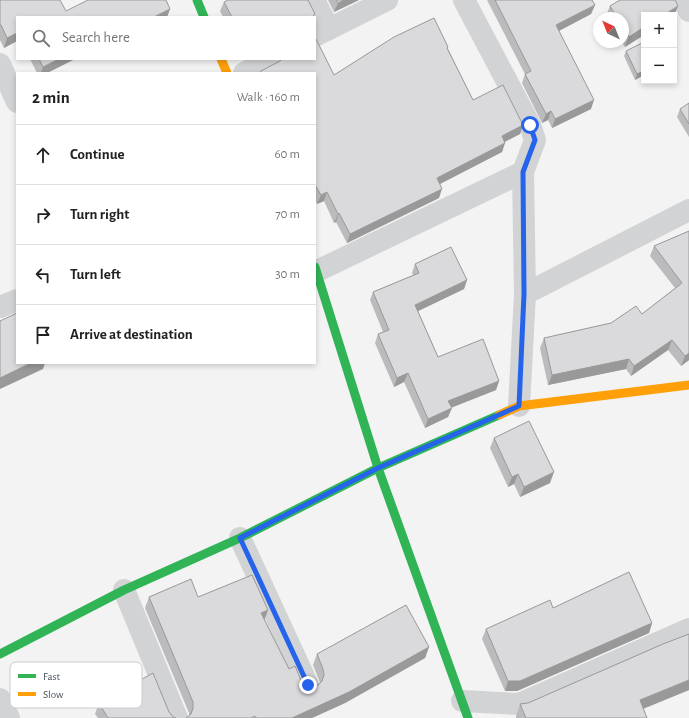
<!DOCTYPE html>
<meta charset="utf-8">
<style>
:root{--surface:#fff;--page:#f2f2f2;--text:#222;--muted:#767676;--line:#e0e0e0}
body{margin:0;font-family:"Alegreya Sans",sans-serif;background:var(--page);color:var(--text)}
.controls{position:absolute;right:12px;top:12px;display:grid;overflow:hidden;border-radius:0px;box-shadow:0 2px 6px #0003}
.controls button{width:36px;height:36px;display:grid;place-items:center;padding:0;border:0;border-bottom:1px solid var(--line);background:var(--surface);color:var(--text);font:20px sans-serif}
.compass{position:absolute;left:593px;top:12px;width:36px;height:36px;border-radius:50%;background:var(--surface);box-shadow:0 2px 6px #0003;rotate:317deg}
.stop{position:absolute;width:12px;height:12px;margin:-9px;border:3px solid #2563eb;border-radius:50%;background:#fff}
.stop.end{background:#2563eb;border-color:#fff;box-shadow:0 1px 4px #0008}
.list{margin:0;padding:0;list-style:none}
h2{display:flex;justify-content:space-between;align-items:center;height:52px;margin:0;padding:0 16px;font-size:17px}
h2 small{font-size:13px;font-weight:400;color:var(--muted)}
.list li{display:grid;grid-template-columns:26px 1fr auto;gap:12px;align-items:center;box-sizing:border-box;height:60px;padding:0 16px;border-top:1px solid var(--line)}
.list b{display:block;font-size:15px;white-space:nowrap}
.list em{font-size:13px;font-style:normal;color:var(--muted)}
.icon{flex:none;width:22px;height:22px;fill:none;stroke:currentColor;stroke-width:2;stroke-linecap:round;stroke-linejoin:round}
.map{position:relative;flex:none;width:689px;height:718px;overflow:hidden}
.search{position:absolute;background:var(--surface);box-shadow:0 2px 6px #0003;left:16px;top:16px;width:300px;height:44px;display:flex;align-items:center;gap:10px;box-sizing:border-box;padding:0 14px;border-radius:0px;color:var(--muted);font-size:15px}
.panel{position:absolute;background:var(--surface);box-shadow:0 2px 6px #0003;left:16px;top:72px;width:300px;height:292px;border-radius:0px}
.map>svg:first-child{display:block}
</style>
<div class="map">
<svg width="689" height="718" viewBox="0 0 689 718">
<rect width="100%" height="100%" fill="#f3f3f3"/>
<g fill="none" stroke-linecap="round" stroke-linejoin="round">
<g stroke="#d1d3d5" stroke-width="22">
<path d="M314,0L329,29"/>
<path d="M684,0L689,11"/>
<path d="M315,36L387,0"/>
<path d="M0,64L17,102"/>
<path d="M244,73L271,59"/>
<path d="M317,271L523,172L535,140L530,125L464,0"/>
<path d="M525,294L689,210"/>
<path d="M0,307L17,300"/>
<path d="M519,406L525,294L523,172"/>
<path d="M240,538L308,685"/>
<path d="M124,590L177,718"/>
<path d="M0,699L9,718"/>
<path d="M462,701L519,704L689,629"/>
</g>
<g stroke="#30b455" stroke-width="9">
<path d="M197,0L204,17"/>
<path d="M315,267L378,468L468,718"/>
<path d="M0,654L124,590L240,538L378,468L499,415"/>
</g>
<g stroke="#ff9f0a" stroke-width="9">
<path d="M221,59L227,73"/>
<path d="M499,415L519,406L689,385"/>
</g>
</g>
<g fill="#bbbbbd">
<path d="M0,0L66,11L170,9L167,17H17V41L4,48L0,40Z"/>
<path d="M328,0H359L334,12Z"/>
<path d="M487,0H592L595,5L591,14L559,31L591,109L552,128L548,120L542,123L522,83L525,74Z"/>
<path d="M224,2L314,17H223L220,11Z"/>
<path d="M610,6H678L674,16V15H644V35L625,47L622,42H623V18H607L606,16Z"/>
<path d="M644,42V75L635,80L624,56L626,51Z"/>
<path d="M448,47V49L473,100L523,125L520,134L505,142L502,152L440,184L439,198L347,243L336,222L334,223L324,201L317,204L315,200V73H260L261,71L280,61L334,75Z"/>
<path d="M30,59H75L47,73H37Z"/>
<path d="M689,103V137L677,117L680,109Z"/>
<path d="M689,231V360L681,366L668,350L631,376L626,369L548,385L540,348L544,338L611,323L642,314L675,288L650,256L654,246Z"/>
<path d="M415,264L467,280L464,289L418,311L438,357L499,381L496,390L451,408L448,417L425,428L404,382L394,387L375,343L378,334L383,332L370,300L373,292L413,275L412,273Z"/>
<path d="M494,438L550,483L520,497L514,484L508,487L490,448Z"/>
<path d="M149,597H198L265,620L289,669L301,680L305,684L310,686L318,685L320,683L319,680L313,665L317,654L429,647L425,658L345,703L312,718H186L189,716V713L145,608Z"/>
<path d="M553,608L652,623L649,633L517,691H505L482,639L486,629Z"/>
<path d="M689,634V690L643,709L647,718H516V716L520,704L528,703Z"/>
<path d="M99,703L169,712L173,717L176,718H98L95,714Z"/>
</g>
<g fill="#99999a">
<path d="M344,0H359L334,12L338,3Z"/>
<path d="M595,5L591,14L553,34L556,25Z"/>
<path d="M678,6L674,16V15H664Z"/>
<path d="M170,9L167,17H154Z"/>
<path d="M644,27V35L625,47L629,37Z"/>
<path d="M17,33V41L4,48L7,38Z"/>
<path d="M59,59H75L47,73H41L43,67Z"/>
<path d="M644,71V75L635,80L637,74Z"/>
<path d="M594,100L591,109L552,128L555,119Z"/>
<path d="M551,111L548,120L542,123L546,114Z"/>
<path d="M523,125L520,134L498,145L502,136Z"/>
<path d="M505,143L502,152L434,187L437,178Z"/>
<path d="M442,189L439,198L347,243L350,234Z"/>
<path d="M327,192L324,201L317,204L321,195Z"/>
<path d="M339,213L336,222L334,223L338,214Z"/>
<path d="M467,280L464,289L412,314L415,305Z"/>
<path d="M672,340L668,350L631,376L634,366Z"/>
<path d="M689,353V360L681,366L685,356Z"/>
<path d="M629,359L626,369L548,385L552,375Z"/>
<path d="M31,363H45L43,369L0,389V378Z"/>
<path d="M408,373L404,382L394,387L397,378Z"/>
<path d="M499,381L496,390L445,410L448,401Z"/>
<path d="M452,408L448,417L425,428L428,419Z"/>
<path d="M554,472L550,483L520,497L524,487Z"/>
<path d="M518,474L514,484L508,487L512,477Z"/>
<path d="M268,610L264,621L261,613Z"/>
<path d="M652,623L649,633L517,691H505L508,681Z"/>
<path d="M429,647L425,658L345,703L312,718H292Z"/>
<path d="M689,680V690L635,712L640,700Z"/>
</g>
<g fill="#dadadc" stroke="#99999a">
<path d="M0,0H60L66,11L88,0H166L170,9L154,17H17V33L7,38L1,25H0Z"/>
<path d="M228,0H308L315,14L312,17H232L224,2Z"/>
<path d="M336,0H344L338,3Z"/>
<path d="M495,0H592L595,5L556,25L594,100L555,119L551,111L546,114L525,74L531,71Z"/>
<path d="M620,0H675L678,6L664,15H644V27L629,37L623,27V18H617L610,6Z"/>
<path d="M434,18L448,47L447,48L473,100L503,85L523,125L502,136L505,143L437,178L442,189L350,234L339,213L338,214L327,192L321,195L315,185V73H261V71L280,61L282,59H315V39H316L334,75L394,37Z"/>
<path d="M644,42V71L637,74L626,51Z"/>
<path d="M39,59H59L43,67Z"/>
<path d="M689,103V124L680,109Z"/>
<path d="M689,231V353L685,356L672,340L634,366L629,359L552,375L544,338L611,323L636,306L642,314L682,283L654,246Z"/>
<path d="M451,247L467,280L415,305L438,357L483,339L499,381L448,401L452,408L428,419L408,373L397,378L378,334L389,330L373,292L419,273L415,264Z"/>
<path d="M17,313V363H31L0,378V321Z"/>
<path d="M529,421L554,472L524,487L518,474L512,477L494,438Z"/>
<path d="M629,572L652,623L520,681H508L486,629L550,600L553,608Z"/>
<path d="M252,575L268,610L261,613L289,669L295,666L301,680L305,684L310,686L318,685L322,681L324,675L323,669L317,654L406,605L429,647L349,692L292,718H256L255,716L251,718H186L191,714L193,708V702L149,597L191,579L198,597Z"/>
<path d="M689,634V680L640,700L647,718H526L520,704L528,703L663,644Z"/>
<path d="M153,673L169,712L173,717L176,718H108L99,703Z"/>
</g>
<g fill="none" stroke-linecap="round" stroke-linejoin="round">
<path stroke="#2563eb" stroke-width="5" d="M308,685L240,538L378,468L519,406L524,294L523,172L535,140L530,125"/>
</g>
<rect x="10" y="662" width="132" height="46" rx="6" fill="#fff" stroke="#c8cbcf" stroke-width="1"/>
<rect x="18" y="674" width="18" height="4" fill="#30b455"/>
<rect x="18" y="692" width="18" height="4" fill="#ff9f0a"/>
<g font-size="11" fill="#49515f">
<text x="43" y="680">Fast</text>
<text x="43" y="698">Slow</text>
</g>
</svg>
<div class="controls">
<button>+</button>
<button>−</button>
</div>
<svg class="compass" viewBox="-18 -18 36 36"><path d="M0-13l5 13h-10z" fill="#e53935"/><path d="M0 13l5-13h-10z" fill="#767676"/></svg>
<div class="stop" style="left:530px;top:125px"></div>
<div class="stop end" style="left:308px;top:685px"></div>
<div class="search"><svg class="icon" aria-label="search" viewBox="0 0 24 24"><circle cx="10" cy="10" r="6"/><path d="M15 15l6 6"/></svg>Search here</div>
<section class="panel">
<h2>2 min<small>Walk · 160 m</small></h2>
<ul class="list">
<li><svg class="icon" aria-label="ahead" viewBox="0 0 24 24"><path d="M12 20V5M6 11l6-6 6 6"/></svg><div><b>Continue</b></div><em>60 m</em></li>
<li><svg class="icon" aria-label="right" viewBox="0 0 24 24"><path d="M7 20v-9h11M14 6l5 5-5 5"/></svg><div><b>Turn right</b></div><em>70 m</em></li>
<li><svg class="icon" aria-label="left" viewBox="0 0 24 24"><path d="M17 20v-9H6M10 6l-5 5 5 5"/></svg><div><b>Turn left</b></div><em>30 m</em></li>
<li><svg class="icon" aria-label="arrive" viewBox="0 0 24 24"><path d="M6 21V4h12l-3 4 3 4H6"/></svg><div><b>Arrive at destination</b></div></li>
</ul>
</section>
</div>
